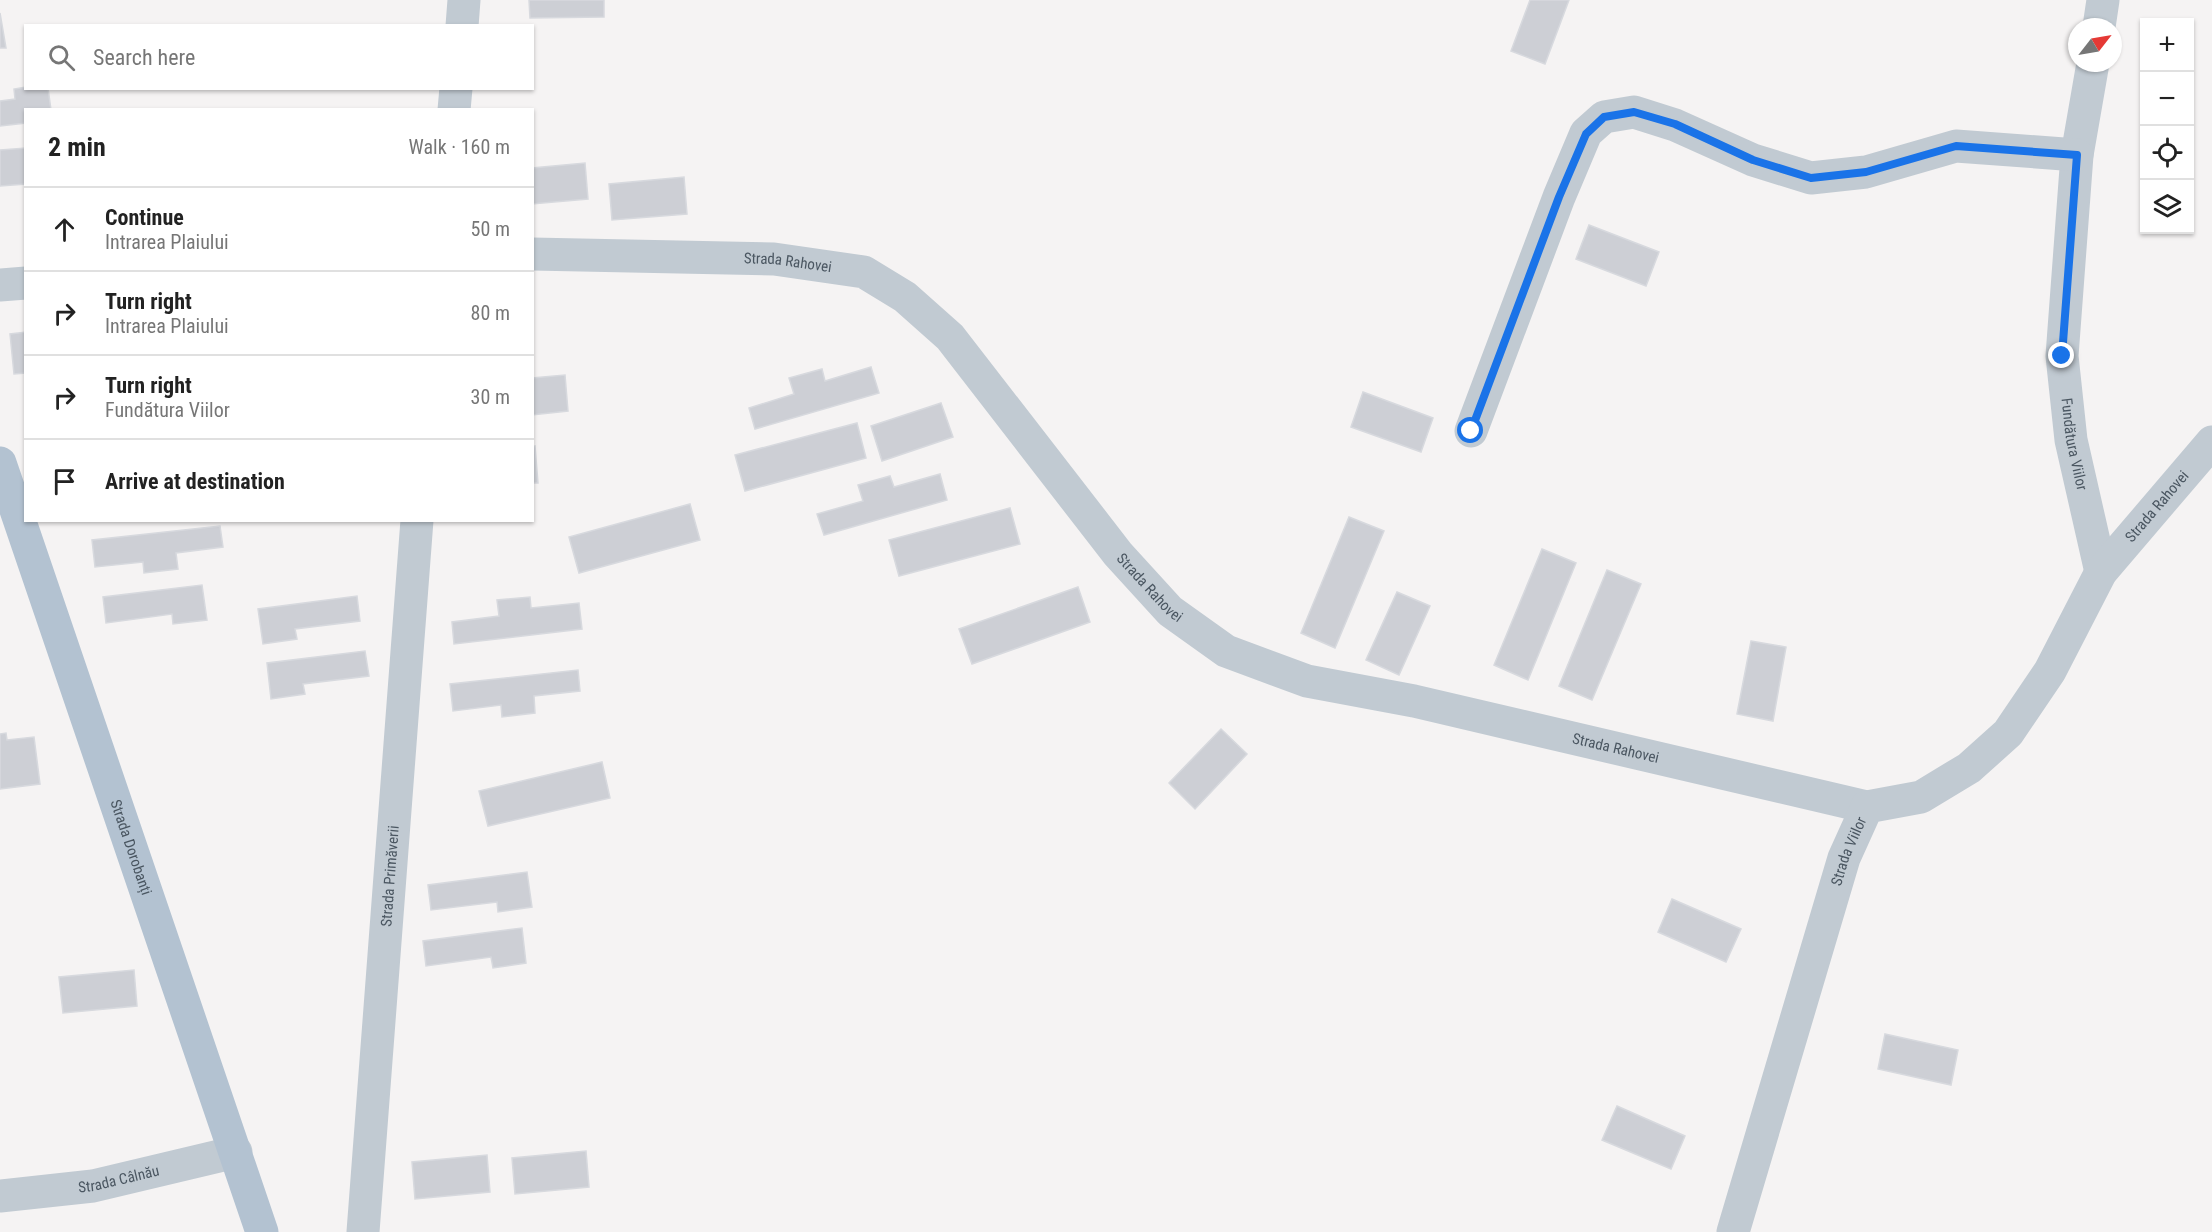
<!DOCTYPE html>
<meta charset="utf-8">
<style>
:root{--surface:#fff;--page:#f2f2f2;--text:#222;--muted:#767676;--line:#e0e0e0}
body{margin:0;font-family:"Roboto Condensed",sans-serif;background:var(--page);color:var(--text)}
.controls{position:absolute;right:18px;top:18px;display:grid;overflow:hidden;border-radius:0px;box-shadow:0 2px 4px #0004}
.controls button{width:54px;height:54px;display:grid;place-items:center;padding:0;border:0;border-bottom:2px solid var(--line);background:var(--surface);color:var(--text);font:30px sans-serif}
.compass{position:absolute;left:2068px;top:18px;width:54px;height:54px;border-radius:50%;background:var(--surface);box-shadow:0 2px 4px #0004;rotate:59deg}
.stop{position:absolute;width:18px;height:18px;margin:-14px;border:4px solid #1a73e8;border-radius:50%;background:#fff}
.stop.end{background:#1a73e8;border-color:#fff;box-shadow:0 2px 6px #0008}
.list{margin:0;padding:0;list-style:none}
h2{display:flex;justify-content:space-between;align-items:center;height:78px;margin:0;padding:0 24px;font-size:26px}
h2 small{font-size:20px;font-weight:400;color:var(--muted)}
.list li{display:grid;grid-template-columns:39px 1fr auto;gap:18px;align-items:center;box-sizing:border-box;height:84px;padding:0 24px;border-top:2px solid var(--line)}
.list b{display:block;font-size:22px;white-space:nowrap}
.list p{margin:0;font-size:20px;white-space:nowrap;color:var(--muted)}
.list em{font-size:20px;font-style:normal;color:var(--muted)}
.icon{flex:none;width:33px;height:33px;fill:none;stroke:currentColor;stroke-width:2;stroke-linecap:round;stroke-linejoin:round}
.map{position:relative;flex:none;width:2212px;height:1232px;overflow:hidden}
.search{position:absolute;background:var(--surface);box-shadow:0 2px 4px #0004;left:24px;top:24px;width:510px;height:66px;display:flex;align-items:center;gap:15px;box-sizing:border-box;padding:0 21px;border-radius:0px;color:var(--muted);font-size:22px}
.panel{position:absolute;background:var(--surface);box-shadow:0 2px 4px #0004;left:24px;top:108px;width:510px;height:414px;border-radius:0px}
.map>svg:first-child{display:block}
</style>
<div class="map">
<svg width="2212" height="1232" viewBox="0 0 2212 1232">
<rect width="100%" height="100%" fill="#f5f3f3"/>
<g fill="#cdcfd5" stroke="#d7d9de" stroke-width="1.5">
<path d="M529,0H604V17L530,18Z"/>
<path d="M1530,0H1569L1545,64L1511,51Z"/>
<path d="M0,13L6,48H0Z"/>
<path d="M26,87L48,88L51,110H26V123L0,126V101L15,99L14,89Z"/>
<path d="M26,148V184L0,186V150Z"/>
<path d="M585,163L588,199L532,204V168Z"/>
<path d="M684,177L687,214L612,220L609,184Z"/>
<path d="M1589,225L1659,252L1646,286L1576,259Z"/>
<path d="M26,332V373L14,374L10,334Z"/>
<path d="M871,367L879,393L755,429L749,408L794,394L789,378L822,369L825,381Z"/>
<path d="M565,375L568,411L532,415V378Z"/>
<path d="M1363,392L1433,418L1421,452L1351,427Z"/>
<path d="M941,403L953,437L882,461L871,426Z"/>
<path d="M857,423L866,458L745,491L735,455Z"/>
<path d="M535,446L538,483H532V447Z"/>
<path d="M940,474L947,500L824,535L817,514L863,501L858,485L890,476L894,487Z"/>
<path d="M690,504L700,540L579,573L569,537Z"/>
<path d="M1010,508L1020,544L899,576L889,540Z"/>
<path d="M1349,517L1384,531L1335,648L1301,633Z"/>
<path d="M220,526L223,547L176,553L178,569L144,573L143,562L95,567L92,540Z"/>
<path d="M1542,549L1576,563L1528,680L1494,665Z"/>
<path d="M1607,570L1641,584L1592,700L1559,686Z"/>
<path d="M202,585L207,620L173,624L172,614L106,623L103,597Z"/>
<path d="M1078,587L1090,622L972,664L959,629Z"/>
<path d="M1397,592L1430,606L1399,675L1366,660Z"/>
<path d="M357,596L360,621L295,629L297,639L263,644L258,609Z"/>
<path d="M530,597L531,608L579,603L582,629L454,644L452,622L499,616L497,600Z"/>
<path d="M1751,641L1786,647L1773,721L1737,714Z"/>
<path d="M365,651L369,676L303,684L305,694L271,699L267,663Z"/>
<path d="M578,670L580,691L534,696L535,713L502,717L501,705L453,711L450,684Z"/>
<path d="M1221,729L1247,754L1195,809L1169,783Z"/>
<path d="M6,733L7,740L34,737L40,784L0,789V734Z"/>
<path d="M602,762L610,798L488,826L479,791Z"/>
<path d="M527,872L532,907L498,912L497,902L431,910L428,885Z"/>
<path d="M1672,899L1741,929L1726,962L1658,932Z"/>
<path d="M522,928L526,963L493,968L491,957L426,966L423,941Z"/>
<path d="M134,970L137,1006L63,1013L59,977Z"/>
<path d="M1885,1034L1958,1050L1951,1085L1878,1069Z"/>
<path d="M1617,1106L1685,1136L1671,1169L1602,1140Z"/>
<path d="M586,1151L589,1187L515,1194L512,1158Z"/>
<path d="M487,1155L490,1192L415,1199L412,1162Z"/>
</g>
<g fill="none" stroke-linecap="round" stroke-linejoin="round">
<g stroke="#c1cad2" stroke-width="33">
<path d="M462,26L464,0"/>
<path d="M2099,27L2103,0"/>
<path id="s1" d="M2093,63L2077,155L2062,356L2071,440L2101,572"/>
<path d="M454,110L456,88"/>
<path id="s2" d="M532,254L774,259L864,272L905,297L950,337L1118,554L1170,611L1226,651L1307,681L1414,701L1867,807"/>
<path d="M0,285L26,283"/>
<path d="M1471,431L1559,197L1586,133L1604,117L1634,112L1675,125L1753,160L1811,178L1866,172L1956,146L2077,155"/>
<path id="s3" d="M0,1196L93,1186L236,1152"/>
<path id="s4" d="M363,1232L417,520"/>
<path id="s5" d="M1733,1232L1844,858L1867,807L1921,797L1969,768L2008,733L2050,671L2101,572L2212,442"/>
</g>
<path stroke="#b3c2d1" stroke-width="33" id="s6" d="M0,463L262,1232"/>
</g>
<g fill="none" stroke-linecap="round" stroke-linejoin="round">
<path stroke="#1a73e8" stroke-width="8" d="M1471,431L1559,197L1586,134L1604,117L1634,112L1675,124L1753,160L1811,178L1866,172L1956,146L2077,155L2062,356"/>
</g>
<g text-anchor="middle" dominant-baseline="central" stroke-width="4.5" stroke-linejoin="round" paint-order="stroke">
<g font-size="15" fill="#4a5661" stroke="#fff">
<text stroke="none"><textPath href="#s2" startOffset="256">Strada Rahovei</textPath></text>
<text stroke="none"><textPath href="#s1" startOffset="384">Fundătura Viilor</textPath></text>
<text stroke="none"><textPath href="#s5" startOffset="882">Strada Rahovei</textPath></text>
<text stroke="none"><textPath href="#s2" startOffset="762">Strada Rahovei</textPath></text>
<text stroke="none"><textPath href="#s2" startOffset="1264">Strada Rahovei</textPath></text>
<text stroke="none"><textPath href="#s6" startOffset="406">Strada Dorobanți</textPath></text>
<text stroke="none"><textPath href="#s5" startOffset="398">Strada Viilor</textPath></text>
<text stroke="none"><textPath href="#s4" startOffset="357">Strada Primăverii</textPath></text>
<text stroke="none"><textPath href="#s3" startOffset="120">Strada Câlnău</textPath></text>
</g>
</g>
</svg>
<div class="controls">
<button>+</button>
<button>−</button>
<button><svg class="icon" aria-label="locate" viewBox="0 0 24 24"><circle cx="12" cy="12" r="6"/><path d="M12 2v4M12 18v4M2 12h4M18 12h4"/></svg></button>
<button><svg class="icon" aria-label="layers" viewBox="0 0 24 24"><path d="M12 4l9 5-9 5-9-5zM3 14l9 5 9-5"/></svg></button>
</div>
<svg class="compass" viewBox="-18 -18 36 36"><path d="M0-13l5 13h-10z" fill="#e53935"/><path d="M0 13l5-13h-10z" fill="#767676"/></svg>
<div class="stop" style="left:1471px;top:431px"></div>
<div class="stop end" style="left:2062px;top:356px"></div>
<div class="search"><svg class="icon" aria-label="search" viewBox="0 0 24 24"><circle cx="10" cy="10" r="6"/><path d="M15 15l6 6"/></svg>Search here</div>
<section class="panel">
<h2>2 min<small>Walk · 160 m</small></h2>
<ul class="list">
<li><svg class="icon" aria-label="ahead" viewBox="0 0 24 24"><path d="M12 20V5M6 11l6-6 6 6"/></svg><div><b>Continue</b><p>Intrarea Plaiului</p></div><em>50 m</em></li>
<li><svg class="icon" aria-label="right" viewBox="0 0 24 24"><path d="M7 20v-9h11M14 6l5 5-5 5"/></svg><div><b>Turn right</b><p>Intrarea Plaiului</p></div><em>80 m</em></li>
<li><svg class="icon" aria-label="right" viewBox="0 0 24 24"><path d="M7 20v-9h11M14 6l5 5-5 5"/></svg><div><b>Turn right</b><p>Fundătura Viilor</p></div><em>30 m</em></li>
<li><svg class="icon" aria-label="arrive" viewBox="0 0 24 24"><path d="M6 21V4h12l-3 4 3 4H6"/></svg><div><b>Arrive at destination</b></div></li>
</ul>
</section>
</div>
